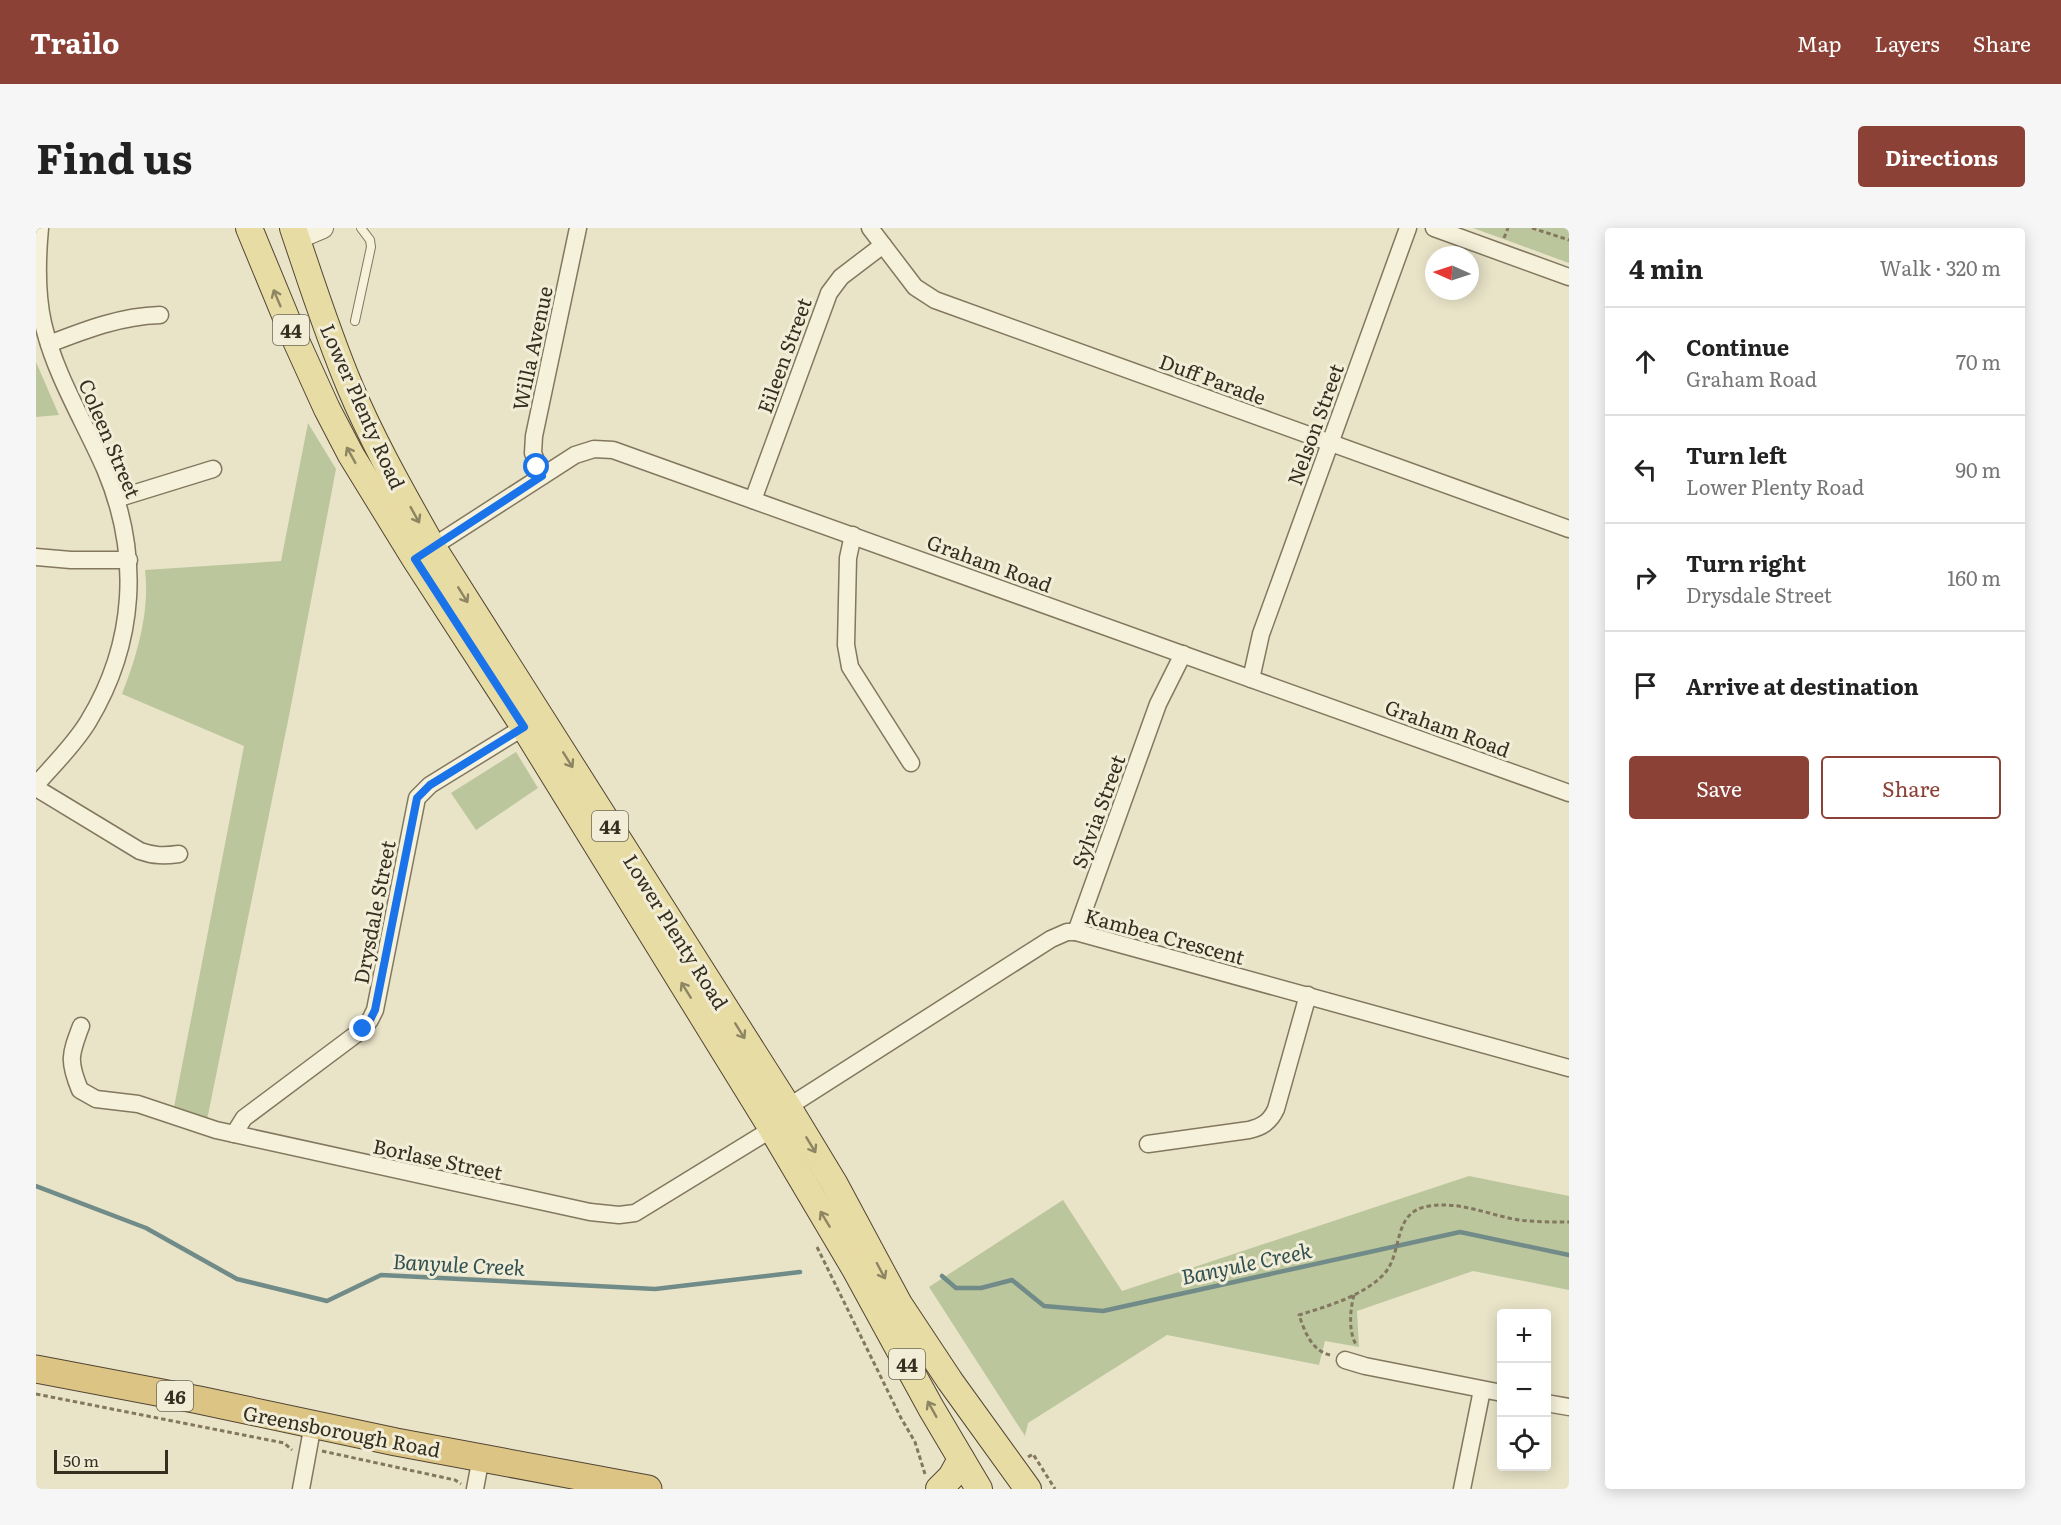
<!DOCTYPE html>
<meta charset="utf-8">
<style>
:root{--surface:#fff;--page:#f6f6f6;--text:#222;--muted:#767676;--line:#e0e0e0;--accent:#8b4136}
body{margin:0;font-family:Literata,serif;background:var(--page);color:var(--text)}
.controls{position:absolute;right:18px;bottom:18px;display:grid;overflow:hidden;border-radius:6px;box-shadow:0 3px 15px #0003}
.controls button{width:54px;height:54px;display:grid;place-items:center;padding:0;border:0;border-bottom:2px solid var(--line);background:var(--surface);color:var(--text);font:30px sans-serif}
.compass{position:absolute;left:1389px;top:18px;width:54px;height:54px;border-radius:50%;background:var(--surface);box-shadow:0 3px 15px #0003;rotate:273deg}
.scale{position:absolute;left:18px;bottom:15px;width:114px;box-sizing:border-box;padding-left:6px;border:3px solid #352e21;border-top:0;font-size:16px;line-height:21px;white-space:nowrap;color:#352e21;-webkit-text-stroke:4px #f2edd7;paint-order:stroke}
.stop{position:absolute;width:18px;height:18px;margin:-14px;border:4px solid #1a73e8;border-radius:50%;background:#fff}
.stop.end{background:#1a73e8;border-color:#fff;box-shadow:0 2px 6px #0008}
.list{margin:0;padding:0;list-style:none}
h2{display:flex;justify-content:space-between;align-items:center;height:78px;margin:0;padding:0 24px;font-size:26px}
h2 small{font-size:20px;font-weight:400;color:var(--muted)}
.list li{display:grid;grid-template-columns:39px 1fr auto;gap:18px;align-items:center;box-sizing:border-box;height:108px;padding:0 24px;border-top:2px solid var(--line)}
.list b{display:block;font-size:22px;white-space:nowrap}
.list p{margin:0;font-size:20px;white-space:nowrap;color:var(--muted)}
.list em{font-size:20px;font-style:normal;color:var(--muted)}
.actions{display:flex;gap:12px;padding:18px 24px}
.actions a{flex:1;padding:14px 0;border:2px solid var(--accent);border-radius:6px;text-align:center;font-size:21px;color:var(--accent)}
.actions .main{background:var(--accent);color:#fff}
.icon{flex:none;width:33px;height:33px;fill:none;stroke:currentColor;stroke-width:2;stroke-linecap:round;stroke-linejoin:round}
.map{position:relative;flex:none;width:1533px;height:1261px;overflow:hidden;border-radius:6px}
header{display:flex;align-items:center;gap:36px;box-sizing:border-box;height:84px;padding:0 30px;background:var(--accent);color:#fff}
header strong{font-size:28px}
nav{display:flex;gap:33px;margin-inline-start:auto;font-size:21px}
.intro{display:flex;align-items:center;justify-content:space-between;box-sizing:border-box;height:144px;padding:0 36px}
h1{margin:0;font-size:42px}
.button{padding:15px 27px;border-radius:6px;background:var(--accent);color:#fff;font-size:21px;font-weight:700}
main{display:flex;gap:36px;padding:0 36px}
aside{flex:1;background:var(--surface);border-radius:6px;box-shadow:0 3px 15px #0003}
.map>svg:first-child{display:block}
</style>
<header>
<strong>Trailo</strong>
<nav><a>Map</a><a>Layers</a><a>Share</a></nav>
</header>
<div class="intro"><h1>Find us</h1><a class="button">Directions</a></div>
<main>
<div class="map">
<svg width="1533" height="1261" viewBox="0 0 1533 1261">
<rect width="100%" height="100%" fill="#e9e4c8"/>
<g fill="#bcc69d">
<path d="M1437,0H1533V35Z"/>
<path d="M0,134L23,187L0,189Z"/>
<path d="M272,195L300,241L254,483L171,892L138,879L208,518L86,466C101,428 114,384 109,342L245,333Z"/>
<path d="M480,524L502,560L440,602L415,565Z"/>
<path d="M1433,948L1533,968V1062L1437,1043L1321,1083L1323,1119L1289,1113L1283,1137L1131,1107L992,1195L989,1208L893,1059L1027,972L1086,1063Z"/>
</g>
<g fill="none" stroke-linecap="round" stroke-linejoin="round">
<g stroke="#708b88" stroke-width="4.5">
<path d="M0,958L110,1000L201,1051L291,1073L345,1047L619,1061L764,1044"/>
<path d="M906,1048L920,1060H945L976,1052L1008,1078L1067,1083L1424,1004L1533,1027"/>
</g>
<g stroke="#83775f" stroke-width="10">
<path id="service" d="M319,93L335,19L334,12L325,0"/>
</g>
<g stroke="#83775f" stroke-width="19">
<g id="minor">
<path d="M834,0L879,59L899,72L1533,301"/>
<path d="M1398,0L1533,49"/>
<path d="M13,116C49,102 85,88 124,87"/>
<path d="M506,248L497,225L498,208L542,0"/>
<path d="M80,271L177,241"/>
<path d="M717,272L793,65L805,49L847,17"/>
<path d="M817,307L812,330L810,417L814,439L875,535"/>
<path d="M390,323L539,227L558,221L577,222L1533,565"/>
<path d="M0,329L35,332H93"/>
<path d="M1215,451L1225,406L1372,0"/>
<path d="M0,557C18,536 38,517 52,494C100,415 105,326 69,241C48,193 19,147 7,95C0,64 1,32 4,0"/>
<path d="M0,560L104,623C118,628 128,628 143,626"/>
<path d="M1040,704L1122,476L1147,426"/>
<path d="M45,798C34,827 32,833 44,862L60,871L102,876L180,902L554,984L583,987L599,985L736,901"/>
<path d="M752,879L1015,711L1031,704H1040L1533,840"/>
<path d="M198,906L208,890L327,801L334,792L339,782L381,570L394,557L488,499"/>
<path d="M1112,916L1213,902C1226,899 1234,894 1240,881L1272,767"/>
<path d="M1309,1132L1329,1138L1466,1165"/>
<path d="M1510,1175L1533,1179"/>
<path d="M265,1261L277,1196"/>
<path d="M439,1261L445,1229"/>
<path d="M1426,1261L1446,1162"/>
</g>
</g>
<g stroke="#83775f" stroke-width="22">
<path id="tertiary" d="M261,11L287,0"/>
</g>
<g stroke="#524533" stroke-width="28">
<g id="primary">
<path d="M213,0L256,104L291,181L315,227L379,331L488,499L736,901L819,1041L895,1180L943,1261"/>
<path d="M257,0C275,53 292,107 314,159C337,214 367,266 396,318L752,879L798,955L863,1076L914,1153L992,1261"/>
<path d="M903,1261L915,1249L925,1231"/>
</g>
</g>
<g stroke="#524533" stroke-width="29">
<path id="trunk" d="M0,1141L163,1172L360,1214L612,1261"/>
</g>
<g stroke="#83775f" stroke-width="3" stroke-dasharray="4.5 3" stroke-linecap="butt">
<path d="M1496,0L1533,12"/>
<path d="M1468,10L1472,0"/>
<path d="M781,1019L865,1190L879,1214L889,1246"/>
<path d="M1318,1067C1314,1081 1312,1105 1321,1118"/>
<path d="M1294,1127C1275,1122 1269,1104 1263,1087C1292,1078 1327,1068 1348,1046C1368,1024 1355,984 1393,978C1425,973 1452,987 1483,992C1499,994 1516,994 1533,994"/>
<path d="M0,1166L248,1215L256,1222"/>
<path d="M286,1223L419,1252L425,1256"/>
<path d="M992,1229L997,1226L1019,1261"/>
</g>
<use href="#service" stroke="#f5f1da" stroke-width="8"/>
<use href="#minor" stroke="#f5f1da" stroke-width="16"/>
<use href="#tertiary" stroke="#f5f1da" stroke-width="20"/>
<use href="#primary" stroke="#e8dca5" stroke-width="26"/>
<use href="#trunk" stroke="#dbc484" stroke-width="27"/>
</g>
<defs><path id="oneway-shaft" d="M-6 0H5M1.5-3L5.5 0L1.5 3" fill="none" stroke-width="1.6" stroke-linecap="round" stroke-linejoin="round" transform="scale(1.5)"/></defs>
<g stroke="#8e8563">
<use href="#oneway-shaft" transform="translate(241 70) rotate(-113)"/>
<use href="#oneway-shaft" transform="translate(315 227) rotate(-119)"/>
<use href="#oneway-shaft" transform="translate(379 287) rotate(61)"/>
<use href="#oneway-shaft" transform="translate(427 367) rotate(58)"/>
<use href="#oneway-shaft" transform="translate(532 532) rotate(58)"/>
<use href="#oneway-shaft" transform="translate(650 762) rotate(-122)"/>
<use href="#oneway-shaft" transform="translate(704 803) rotate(58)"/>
<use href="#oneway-shaft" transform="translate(775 917) rotate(59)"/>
<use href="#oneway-shaft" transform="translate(789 991) rotate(-121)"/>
<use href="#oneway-shaft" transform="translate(845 1043) rotate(62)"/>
<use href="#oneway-shaft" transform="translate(896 1181) rotate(-119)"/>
</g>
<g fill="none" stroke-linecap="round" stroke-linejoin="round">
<path stroke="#1a73e8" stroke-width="8" d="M327,801L334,792L339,782L381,570L394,557L488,499L379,331L506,248L501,239"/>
</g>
<g text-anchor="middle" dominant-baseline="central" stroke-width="6" stroke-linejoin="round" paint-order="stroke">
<g fill="#f2edd7" stroke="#6e6758" stroke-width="1.5">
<rect x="237" y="87" width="36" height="30" rx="4.5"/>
<rect x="556" y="583" width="36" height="30" rx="4.5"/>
<rect x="853" y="1121" width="36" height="30" rx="4.5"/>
<rect x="121" y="1153" width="36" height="30" rx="4.5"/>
</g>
<g font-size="18" font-weight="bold" fill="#352e21">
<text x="255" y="102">44</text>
<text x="574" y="598">44</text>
<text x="871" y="1136">44</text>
<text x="139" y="1168">46</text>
</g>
<g font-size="20" fill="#352e21" stroke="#f2edd7">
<text transform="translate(495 120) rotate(-78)">Willa Avenue</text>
<text transform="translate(747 127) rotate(-70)">Eileen Street</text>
<text transform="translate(1177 150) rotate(20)">Duff Parade</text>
<text transform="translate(328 178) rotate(66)">Lower Plenty Road</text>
<text transform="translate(1278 196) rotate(-70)">Nelson Street</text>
<text transform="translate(75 210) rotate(67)">Coleen Street</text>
<text transform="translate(954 334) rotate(20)">Graham Road</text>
<text transform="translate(1412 499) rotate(20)">Graham Road</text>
<text transform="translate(1061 583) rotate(-70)">Sylvia Street</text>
<text transform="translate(337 684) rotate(-79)">Drysdale Street</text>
<text transform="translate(641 703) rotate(58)">Lower Plenty Road</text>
<text transform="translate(1129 707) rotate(15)">Kambea Crescent</text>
<text transform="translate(402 930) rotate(12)">Borlase Street</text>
<text transform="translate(306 1202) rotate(11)">Greensborough Road</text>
</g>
<g font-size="21" font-style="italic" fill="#325153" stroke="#f2edd7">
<text transform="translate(1210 1034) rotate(-12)">Banyule Creek</text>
<text transform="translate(423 1035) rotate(3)">Banyule Creek</text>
</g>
</g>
</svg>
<div class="controls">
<button>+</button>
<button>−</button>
<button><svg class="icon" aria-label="locate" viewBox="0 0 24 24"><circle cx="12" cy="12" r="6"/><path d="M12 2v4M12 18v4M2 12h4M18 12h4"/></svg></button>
</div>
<svg class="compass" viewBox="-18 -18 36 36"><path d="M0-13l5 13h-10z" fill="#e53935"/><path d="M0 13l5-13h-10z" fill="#767676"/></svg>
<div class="scale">50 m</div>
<div class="stop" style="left:501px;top:239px"></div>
<div class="stop end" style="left:327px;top:801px"></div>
</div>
<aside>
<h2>4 min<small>Walk · 320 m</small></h2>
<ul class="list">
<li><svg class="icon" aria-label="ahead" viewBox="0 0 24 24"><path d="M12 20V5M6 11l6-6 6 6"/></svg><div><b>Continue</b><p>Graham Road</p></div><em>70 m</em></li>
<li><svg class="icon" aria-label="left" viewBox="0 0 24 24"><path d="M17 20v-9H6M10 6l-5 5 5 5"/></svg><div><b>Turn left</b><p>Lower Plenty Road</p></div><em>90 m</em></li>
<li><svg class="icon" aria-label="right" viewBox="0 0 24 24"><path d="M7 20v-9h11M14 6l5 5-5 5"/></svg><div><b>Turn right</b><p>Drysdale Street</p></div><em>160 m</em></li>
<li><svg class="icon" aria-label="arrive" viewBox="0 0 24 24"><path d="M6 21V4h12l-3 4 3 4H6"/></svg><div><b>Arrive at destination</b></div></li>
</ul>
<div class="actions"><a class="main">Save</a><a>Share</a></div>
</aside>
</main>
